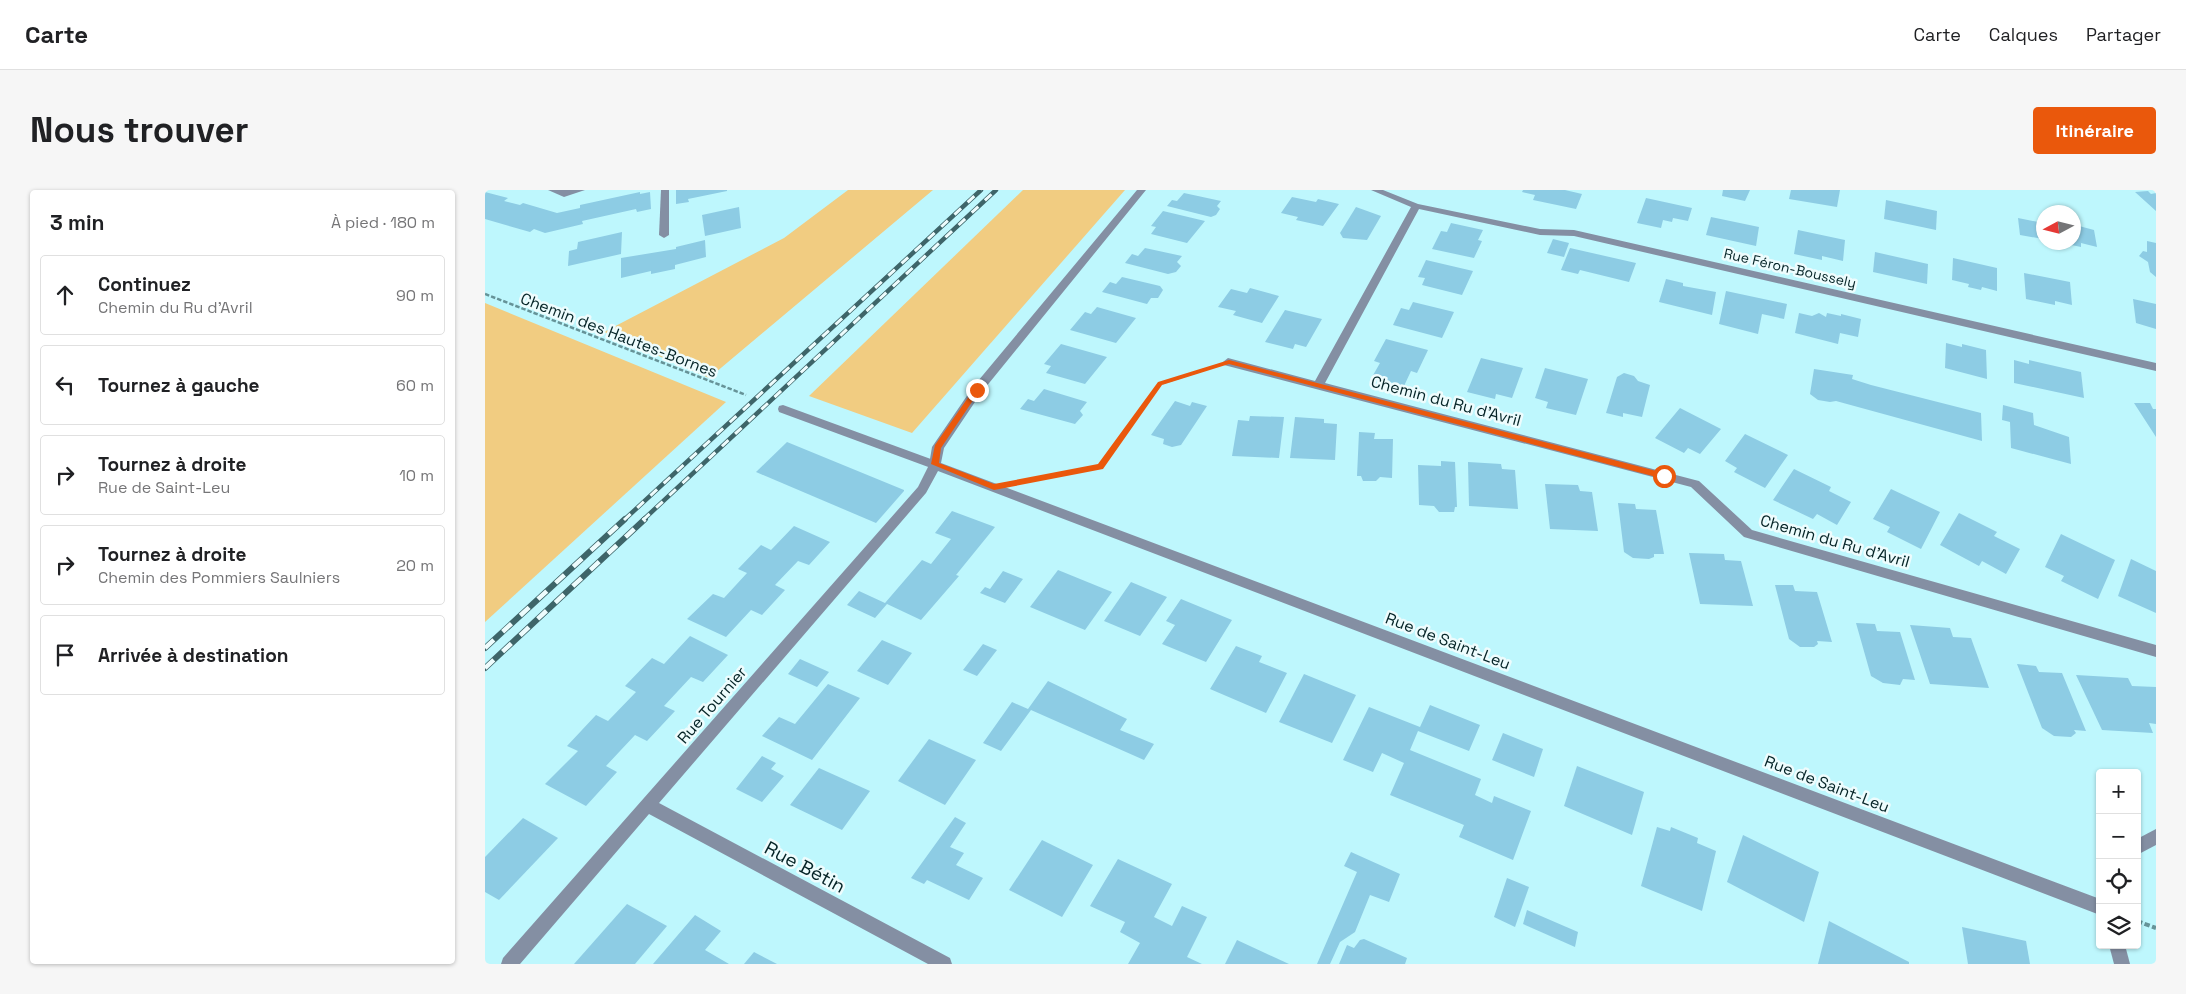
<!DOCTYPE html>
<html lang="fr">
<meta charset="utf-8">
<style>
:root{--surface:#fff;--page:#f6f6f6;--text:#202124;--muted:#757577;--line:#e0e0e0;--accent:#ea580c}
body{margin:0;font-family:"Space Grotesk",sans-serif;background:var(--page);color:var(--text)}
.controls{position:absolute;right:15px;bottom:15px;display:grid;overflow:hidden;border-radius:5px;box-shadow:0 1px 4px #0004}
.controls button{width:45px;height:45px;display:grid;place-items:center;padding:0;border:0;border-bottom:1px solid var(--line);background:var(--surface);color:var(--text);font:25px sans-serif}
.compass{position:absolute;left:1551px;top:15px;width:45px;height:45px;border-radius:50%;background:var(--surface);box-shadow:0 1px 4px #0004;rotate:263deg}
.stop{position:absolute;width:15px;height:15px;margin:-11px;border:4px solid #ea580c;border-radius:50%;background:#fff}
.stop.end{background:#ea580c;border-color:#fff;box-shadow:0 1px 5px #0008}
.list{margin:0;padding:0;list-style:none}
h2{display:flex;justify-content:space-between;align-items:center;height:65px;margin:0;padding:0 20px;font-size:21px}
h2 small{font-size:16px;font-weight:400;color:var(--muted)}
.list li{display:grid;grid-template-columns:32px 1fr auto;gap:15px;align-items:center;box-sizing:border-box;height:80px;margin:0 10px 10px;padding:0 10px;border:1px solid var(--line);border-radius:5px}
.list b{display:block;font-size:19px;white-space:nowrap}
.list p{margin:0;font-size:16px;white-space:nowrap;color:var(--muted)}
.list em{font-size:16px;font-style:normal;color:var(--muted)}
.icon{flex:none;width:28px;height:28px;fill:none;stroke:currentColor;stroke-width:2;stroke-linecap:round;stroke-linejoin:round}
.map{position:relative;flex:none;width:1671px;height:774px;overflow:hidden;border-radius:5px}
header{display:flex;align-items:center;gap:30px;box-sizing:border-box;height:70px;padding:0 25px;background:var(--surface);border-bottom:1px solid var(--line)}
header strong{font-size:24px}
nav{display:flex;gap:28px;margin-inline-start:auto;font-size:18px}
.intro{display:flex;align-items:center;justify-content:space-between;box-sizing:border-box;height:120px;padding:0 30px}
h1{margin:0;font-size:35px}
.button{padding:12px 22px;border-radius:5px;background:var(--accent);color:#fff;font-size:18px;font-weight:700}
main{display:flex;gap:30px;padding:0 30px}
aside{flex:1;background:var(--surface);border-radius:5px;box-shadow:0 1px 4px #0004}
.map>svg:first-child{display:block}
</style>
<header>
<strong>Carte</strong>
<nav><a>Carte</a><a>Calques</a><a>Partager</a></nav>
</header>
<div class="intro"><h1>Nous trouver</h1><a class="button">Itinéraire</a></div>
<main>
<aside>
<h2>3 min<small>À pied · 180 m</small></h2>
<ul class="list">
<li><svg class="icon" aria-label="ahead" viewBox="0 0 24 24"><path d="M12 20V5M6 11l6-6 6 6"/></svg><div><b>Continuez</b><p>Chemin du Ru d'Avril</p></div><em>90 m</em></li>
<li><svg class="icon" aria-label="left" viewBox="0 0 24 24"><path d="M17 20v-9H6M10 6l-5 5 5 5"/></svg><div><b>Tournez à gauche</b></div><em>60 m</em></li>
<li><svg class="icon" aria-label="right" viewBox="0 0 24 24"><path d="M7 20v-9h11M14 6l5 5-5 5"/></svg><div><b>Tournez à droite</b><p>Rue de Saint-Leu</p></div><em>10 m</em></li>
<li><svg class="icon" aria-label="right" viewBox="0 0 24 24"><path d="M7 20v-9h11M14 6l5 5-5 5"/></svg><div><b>Tournez à droite</b><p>Chemin des Pommiers Saulniers</p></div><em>20 m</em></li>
<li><svg class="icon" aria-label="arrive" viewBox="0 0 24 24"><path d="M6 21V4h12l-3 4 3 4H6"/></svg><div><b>Arrivée à destination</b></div></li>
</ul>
</aside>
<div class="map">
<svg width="1671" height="774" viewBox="0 0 1671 774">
<rect width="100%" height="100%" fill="#bef7fd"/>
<g fill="#f1cc81">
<path d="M363,0H448L224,188L119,142L299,48Z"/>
<path d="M538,0H640L427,243L324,206Z"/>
<path d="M0,113L241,212L0,432Z"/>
</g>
<g fill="#8dcce4">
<path d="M191,0H242V1L203,9L204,12L191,14Z"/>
<path d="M1038,0H1080L1097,4L1091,19L1048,10L1050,5L1037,2Z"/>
<path d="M1238,0H1265L1260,11L1237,6Z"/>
<path d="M1306,0H1355L1352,17L1304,9Z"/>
<path d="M1663,1L1666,4L1671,3V21L1650,2Z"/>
<path d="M0,2L23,8L19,11L35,15L38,13L72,23L95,18V15L155,2V4L165,2L166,19L152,22L151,19L97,31L98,34L60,43L49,39L45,42L0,29Z"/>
<path d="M699,3L736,11L732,16L735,19L731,25L726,27L682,16L687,10L692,11Z"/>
<path d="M807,7L831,12L833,9L854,14L838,36L811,30L813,27L796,23Z"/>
<path d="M1161,8L1207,18L1203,31L1188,28L1187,32L1178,30L1176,38L1152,33Z"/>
<path d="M1401,10L1452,21L1451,40L1399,29Z"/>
<path d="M254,17L256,38L220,46L217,25Z"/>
<path d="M871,17L896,26L882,50L858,48L855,43Z"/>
<path d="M678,21L720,31L702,53L666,44L671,37L666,36Z"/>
<path d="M1226,27L1274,37L1271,56L1221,45Z"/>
<path d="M1533,28L1558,33V49L1535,45Z"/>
<path d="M966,33L998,40L993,50L997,51L989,68L947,59L956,41L962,42Z"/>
<path d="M1594,36L1609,40L1612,57L1596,53V57L1577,53L1588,52V39L1594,40Z"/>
<path d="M1313,40L1360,50L1358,71L1337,66V70L1309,64Z"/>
<path d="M137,42L136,64L83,76L84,61L92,59L93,52Z"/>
<path d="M1068,49L1084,53L1079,67L1062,63Z"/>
<path d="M220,50L221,67L190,75V79L166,84V81L136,88V68L191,59V57Z"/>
<path d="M1662,51L1671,53V87L1665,82L1663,72L1654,66L1658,61L1662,62Z"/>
<path d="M660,58L697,66L692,72L696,76L691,82L683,84L640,73L647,64L653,66Z"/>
<path d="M1085,58L1151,73L1144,92L1095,80L1093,84L1076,80Z"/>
<path d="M1390,62L1443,74L1442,94L1388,82Z"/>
<path d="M1468,68L1512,78V101L1497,97L1496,100L1483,97L1484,94L1467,90Z"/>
<path d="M941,70L988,81L977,105L937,95L940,88L933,87Z"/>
<path d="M1539,83L1585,92L1587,115L1570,111V115L1541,109Z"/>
<path d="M637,87L675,96L678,100L673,108H666L662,114L617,102L625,92L631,94Z"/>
<path d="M1181,89L1198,93V96L1231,102L1227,125L1174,112Z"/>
<path d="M765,98L794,106L777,133L748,125L751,121L733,117L746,99L762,103Z"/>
<path d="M1241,101L1302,114L1299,129L1277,124L1273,144L1234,134Z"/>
<path d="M1648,109L1671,114V139L1651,133Z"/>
<path d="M928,112L969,122L957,148L908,135L916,118L924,120Z"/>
<path d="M612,117L651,128L631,153L585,140L600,122L606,124Z"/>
<path d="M800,120L837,129L821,157L810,154L808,159L780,152Z"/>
<path d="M1314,123L1327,126L1334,123L1341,127L1342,123L1356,126V124L1376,129L1373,147L1355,143L1353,154L1310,143Z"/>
<path d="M901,149L943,160L932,183L926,181L919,196L887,187L895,173L889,171Z"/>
<path d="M1461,153L1477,157V154L1501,160L1502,189L1460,178Z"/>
<path d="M576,154L622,167L600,194L561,183L566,176L559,174Z"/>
<path d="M996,168L1038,178L1027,208L1011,204L1010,209L982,202Z"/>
<path d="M1529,170L1544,174V170L1596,182L1599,208L1529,193Z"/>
<path d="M1060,178L1103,189L1091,225L1061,218L1063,212L1050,208Z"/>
<path d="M1329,179L1368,185L1367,189L1386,195L1496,223L1497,251L1351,211L1345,212L1333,210L1325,204Z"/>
<path d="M1139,183L1149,186L1153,191L1165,195L1157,227L1138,223V227L1121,223L1132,187Z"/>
<path d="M559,199L602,212L595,221L598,225L590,234L535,219L543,209L549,211Z"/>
<path d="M690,211L705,216L707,212L722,216L696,255L687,257L678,254L679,249L666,245Z"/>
<path d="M1649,213H1665L1668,219H1671V247Z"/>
<path d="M1518,215L1548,223L1549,235L1584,247L1586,274L1526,258L1525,232L1517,230Z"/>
<path d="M1195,218L1236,239L1215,264L1203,258L1199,263L1170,248Z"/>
<path d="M765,226L799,227L794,268L747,266L753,230L764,231Z"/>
<path d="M810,227L839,229V233L852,234L850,270L805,268Z"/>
<path d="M874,242L890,243L889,249H908L907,288L895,287L891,291H878L876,286H872Z"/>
<path d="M1260,244L1303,265L1280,298L1249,282L1252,278L1240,271Z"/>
<path d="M302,252L419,300V301L391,333L271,282Z"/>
<path d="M956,271L970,272L972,317H970L969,322H954L949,316L934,315L933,275L956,276Z"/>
<path d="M983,272L1016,274L1017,279L1030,280L1033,319L984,316Z"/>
<path d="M1309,279L1346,297L1344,301L1366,312L1352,335L1332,324L1328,329L1288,310Z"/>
<path d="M1060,294L1093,295L1095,301L1107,302L1113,341L1065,339Z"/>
<path d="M1406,299L1455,322L1436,359L1402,342L1405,337L1388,329Z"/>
<path d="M1133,313L1150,314L1151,319L1171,320L1179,364H1169V367L1164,369L1148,368L1139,362Z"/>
<path d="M467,321L510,337L471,385L474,386L436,430L402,414L390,428L362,415L374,401L400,413L437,370L446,374L466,349L450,343Z"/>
<path d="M1474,323L1512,342L1509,346L1535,359L1521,384L1497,371L1494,376L1455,355Z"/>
<path d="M309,336L345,352L324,375L313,371L290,395L300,400L277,425L266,420L241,447L202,429L228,404L239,408L262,383L253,379L276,355L286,360Z"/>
<path d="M1576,344L1630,370L1613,409L1576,391L1579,386L1560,377Z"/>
<path d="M1204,363L1239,364L1240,370L1256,371L1268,416L1215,414Z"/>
<path d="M1646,369L1671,381V423L1633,406Z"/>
<path d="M573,380L627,402L600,440L545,417Z"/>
<path d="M518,381L538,389L520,413L495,403L500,397L505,399Z"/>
<path d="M646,392L682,407L655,446L619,431Z"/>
<path d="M1290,395H1308L1310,401L1332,402L1347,452L1332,451L1333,454L1329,457H1315L1304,449Z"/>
<path d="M696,409L747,430L721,472L677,454L690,435L681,431Z"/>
<path d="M1371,433L1390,434L1392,441L1415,442L1430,490L1418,489L1415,495L1398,493L1386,486Z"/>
<path d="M1425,435L1465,438L1468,447L1486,448L1504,498L1445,494Z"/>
<path d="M205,446L243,465L218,492L206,487L179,516L190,521L162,551L150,545L121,576L132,582L101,616L60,594L93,561L82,556L111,525L123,531L151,502L140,496L167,468L179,474Z"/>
<path d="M397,450L427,463L403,495L372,481Z"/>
<path d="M498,454L512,460L492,486L478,480Z"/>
<path d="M751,456L777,466L774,472L802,483L781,523L725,499Z"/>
<path d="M315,469L344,482L332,497L303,484Z"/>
<path d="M1532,474L1551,476L1554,482L1577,483L1601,541L1589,540L1591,543L1586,547L1569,546L1557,538Z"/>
<path d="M819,484L871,505L847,553L794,532Z"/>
<path d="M1591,485L1643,488L1647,496L1671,497V534L1664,533L1668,543L1617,540Z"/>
<path d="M563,491L642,529L635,540L669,554L659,570L546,520L516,561L498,553L527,512L543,519Z"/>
<path d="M343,494L375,508L327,570L277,546L294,527L310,534Z"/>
<path d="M945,515L995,535L984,561L933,541L925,560L996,589L990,605L1007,613L1009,606L1046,621L1028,670L974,647L979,635L905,605L919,573L897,563L888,582L858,570L884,517L935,537Z"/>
<path d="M1018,543L1058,559L1049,587L1007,570Z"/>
<path d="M444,549L491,570L460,615L413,591Z"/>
<path d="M277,566L291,573L286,579L299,586L277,612L251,599Z"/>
<path d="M1092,576L1159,602L1147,645L1079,616Z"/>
<path d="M334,578L385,601L357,640L305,615Z"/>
<path d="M470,627L481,633L465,657L479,663L471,675L498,688L484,710L442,690L439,694L426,688Z"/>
<path d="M38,628L73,648L14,710L0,702V667Z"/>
<path d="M1172,637L1185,641L1186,637L1213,648L1212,653L1231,661L1217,721L1156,696Z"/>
<path d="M1258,645L1334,682L1319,732L1242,692Z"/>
<path d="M557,650L608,675L577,727L524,700Z"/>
<path d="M866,662L915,684L904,712L885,705L870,742L855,752L845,774H832L872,682L859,676Z"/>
<path d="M633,669L687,694L669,727L687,736L697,716L722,727L702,767L717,774H643L655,753L635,742L640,732L605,716Z"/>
<path d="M1022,688L1044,697L1030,737L1009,727Z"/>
<path d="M142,714L182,736L150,774H89Z"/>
<path d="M1042,720L1093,742L1090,757L1038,734Z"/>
<path d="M210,725L236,741L220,760L244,774H168Z"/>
<path d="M1344,731L1424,772V774H1333Z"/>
<path d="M1477,737L1541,751L1545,774H1483Z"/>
<path d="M879,749L922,768L920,774H854L862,755L869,758L875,750Z"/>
<path d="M752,750L804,774H740Z"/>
<path d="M269,762L292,774H259Z"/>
</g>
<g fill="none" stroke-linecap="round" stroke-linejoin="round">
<g stroke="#669398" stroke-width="2.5" stroke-dasharray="4.5 2" stroke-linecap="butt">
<path d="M0,104L261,205"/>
<path d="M553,289L616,277L675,194L721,179"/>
</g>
<path stroke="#669398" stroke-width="4" stroke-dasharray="5.5 2.5" stroke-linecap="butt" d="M1652,731L1671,738"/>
<path fill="#848fa3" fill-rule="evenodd" d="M298,215L454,272L456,275L454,278H446L294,222L293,219L294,216Z"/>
<g fill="#848fa3" fill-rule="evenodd">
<path d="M63,0H100L79,7Z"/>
<path d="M176,0H184V45L179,48L174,45Z"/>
<path d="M652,0H661L496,203L459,258L456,273L1615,709V725L453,281L441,303L174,613L465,768L467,774H443L164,624L35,774H16L18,768L433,297L444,275L447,257L488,197Z"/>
<path d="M886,0H898L933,14L1055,39L1089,40L1671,173V181L1089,46L1055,45L934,19L840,193L1210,290L1214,291L1267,340L1671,455V467L1259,347L1206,297L739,175L738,172L743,168L830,191L926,17Z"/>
<path d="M1671,639V655L1652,665V649Z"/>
<path d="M1624,755H1640L1645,774H1629Z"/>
</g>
<g stroke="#3e6569" stroke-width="4.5">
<g id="rail-far1">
<path d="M139,330L496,0"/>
<path d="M158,330L511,0"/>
</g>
</g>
<g stroke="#3e6569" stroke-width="6">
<g id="rail">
<path d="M0,458L140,329"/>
<path d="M0,478L160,329"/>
</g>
</g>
<use href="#rail-far1" stroke="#eefcfd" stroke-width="3" stroke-dasharray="9" stroke-linecap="butt"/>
<use href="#rail" stroke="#eefcfd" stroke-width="4.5" stroke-dasharray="12" stroke-linecap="butt"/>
</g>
<path fill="#ea580c" d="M744,170L1179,283L1183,286L1179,289L744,174L677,195L618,279L509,300L446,274L450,255L489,199L495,200L456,258L454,273L509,294L613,274L673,192Z"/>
<g text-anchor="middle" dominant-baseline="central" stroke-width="5" stroke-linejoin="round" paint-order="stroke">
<g font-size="14" fill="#052427" stroke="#eefcfd">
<text transform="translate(1305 78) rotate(13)">Rue Féron-Boussely</text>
</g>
<g font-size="16" fill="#052427" stroke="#eefcfd">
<text transform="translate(134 145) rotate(21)">Chemin des Hautes-Bornes</text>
<text transform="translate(961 211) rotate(15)">Chemin du Ru d'Avril</text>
<text transform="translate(1350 351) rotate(16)">Chemin du Ru d'Avril</text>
<text transform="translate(963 451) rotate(21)">Rue de Saint-Leu</text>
<text transform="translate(227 515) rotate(-49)">Rue Tournier</text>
<text transform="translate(1342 594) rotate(21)">Rue de Saint-Leu</text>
</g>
<g font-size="19" fill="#052427" stroke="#eefcfd">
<text transform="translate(320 677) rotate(28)">Rue Bétin</text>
</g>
</g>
</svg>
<div class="controls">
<button>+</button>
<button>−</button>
<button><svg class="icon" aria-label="locate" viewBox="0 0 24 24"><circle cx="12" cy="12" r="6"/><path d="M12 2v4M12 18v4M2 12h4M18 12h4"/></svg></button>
<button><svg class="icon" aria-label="layers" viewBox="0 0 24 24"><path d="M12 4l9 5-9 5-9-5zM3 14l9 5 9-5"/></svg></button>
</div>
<svg class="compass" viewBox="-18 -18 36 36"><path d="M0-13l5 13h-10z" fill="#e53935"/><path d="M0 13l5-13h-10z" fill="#757577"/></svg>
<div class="stop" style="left:1179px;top:286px"></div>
<div class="stop end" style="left:492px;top:200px"></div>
</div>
</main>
